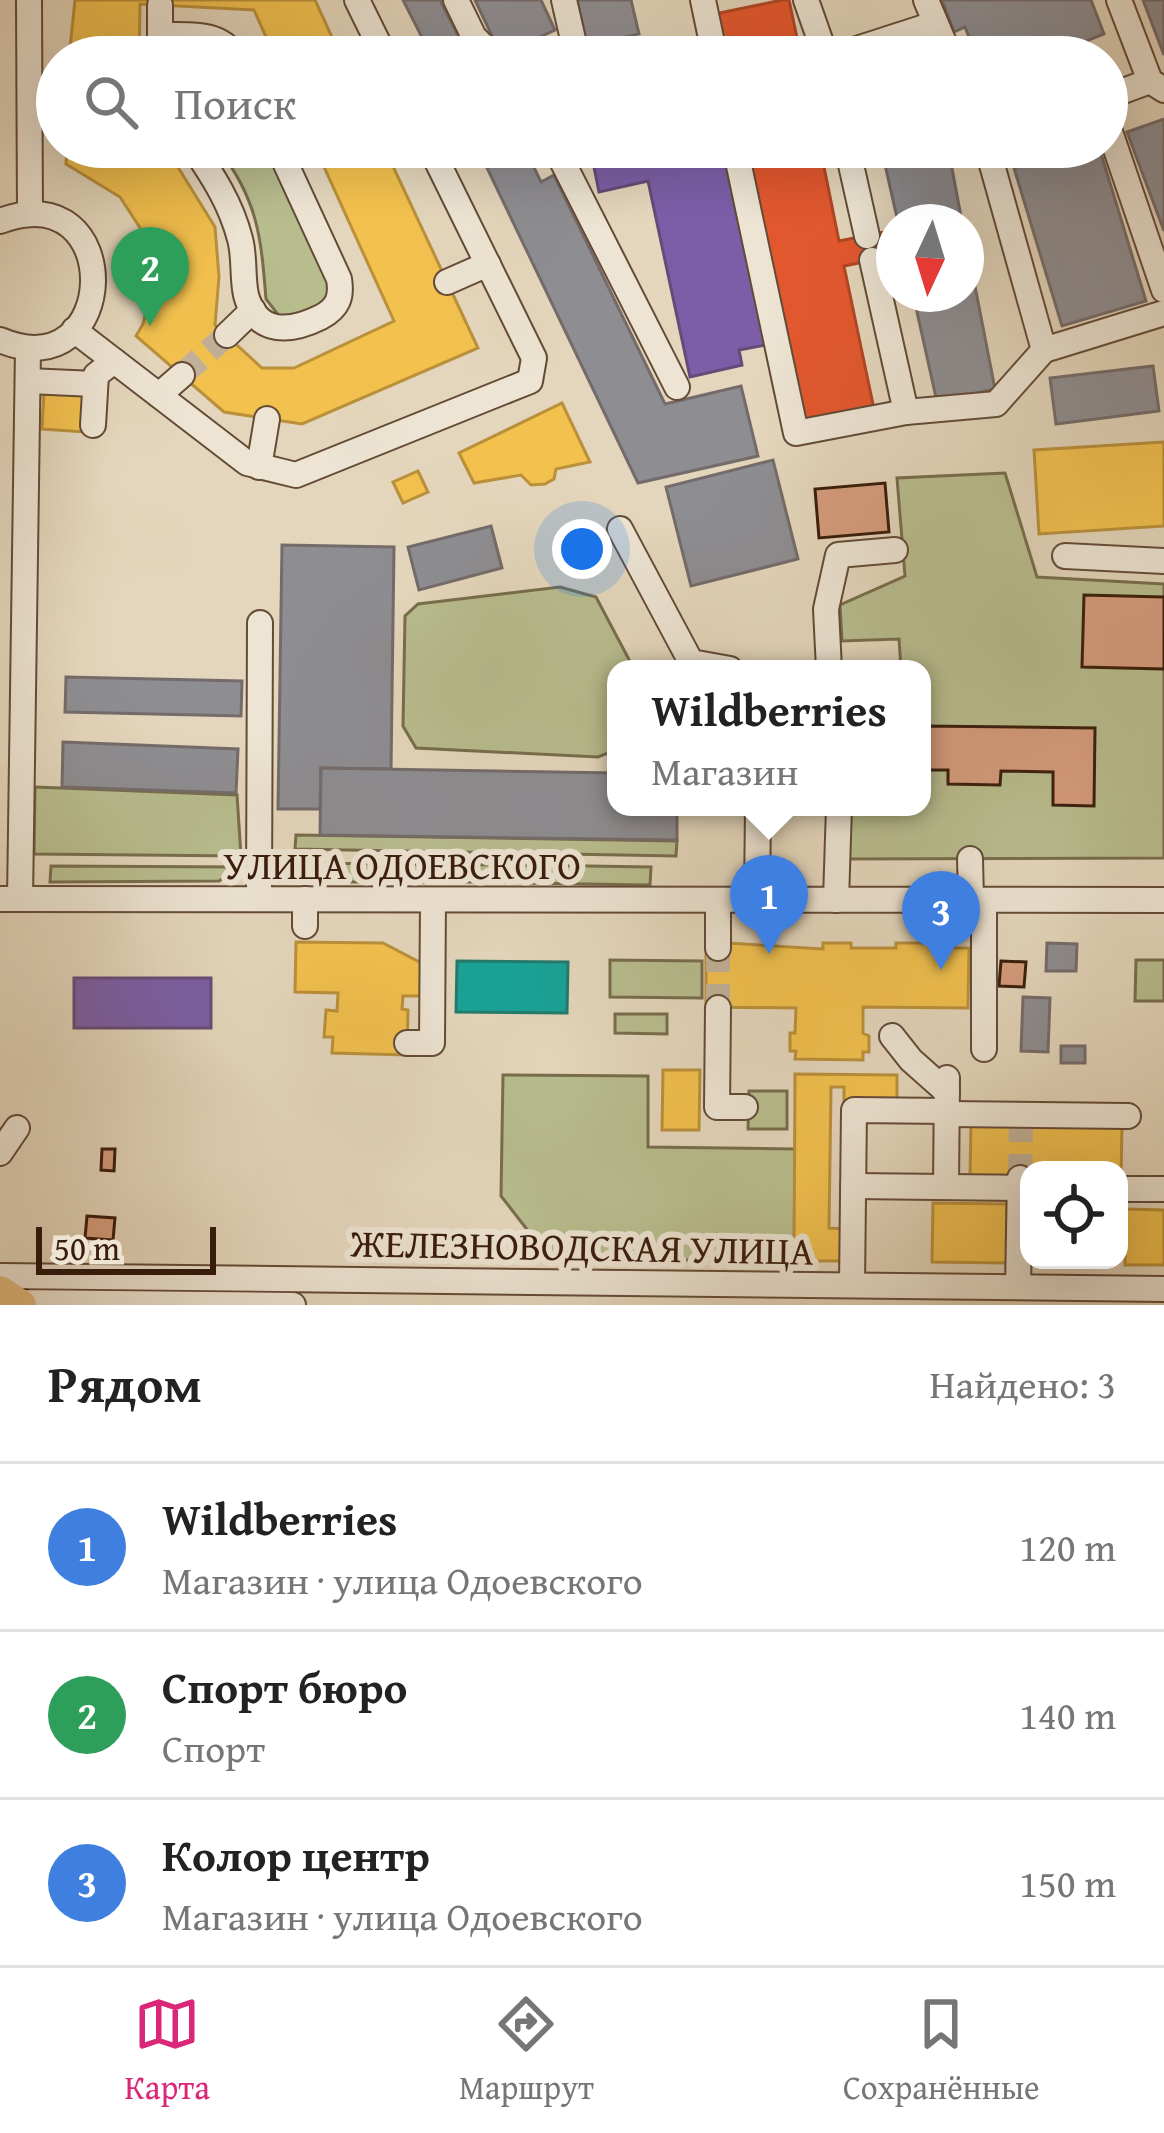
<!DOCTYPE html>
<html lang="ru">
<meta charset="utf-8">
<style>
:root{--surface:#fff;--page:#f6f6f6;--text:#222;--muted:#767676;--line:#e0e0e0;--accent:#db2777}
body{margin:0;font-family:"Gentium Book Plus",serif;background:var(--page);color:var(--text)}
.controls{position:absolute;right:36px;bottom:36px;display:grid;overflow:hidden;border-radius:24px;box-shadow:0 12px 48px #0002}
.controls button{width:108px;height:108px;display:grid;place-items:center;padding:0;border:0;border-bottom:3px solid var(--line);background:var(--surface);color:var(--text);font:60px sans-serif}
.compass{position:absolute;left:876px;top:204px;width:108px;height:108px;border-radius:50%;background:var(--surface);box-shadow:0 12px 48px #0002;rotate:184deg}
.scale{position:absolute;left:36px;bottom:30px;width:180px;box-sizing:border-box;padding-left:12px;border:6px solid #391d0b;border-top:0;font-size:33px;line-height:42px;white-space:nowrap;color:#391d0b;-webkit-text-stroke:9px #ede4d3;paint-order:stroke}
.you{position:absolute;left:582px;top:549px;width:42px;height:42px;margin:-30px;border:9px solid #fff;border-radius:50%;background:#1a73e8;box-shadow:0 0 0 18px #1a73e833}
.badge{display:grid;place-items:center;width:78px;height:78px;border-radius:50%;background:var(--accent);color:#fff;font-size:39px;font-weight:700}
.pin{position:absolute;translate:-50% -99px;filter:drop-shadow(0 3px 6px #0008)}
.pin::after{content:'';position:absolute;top:63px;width:42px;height:36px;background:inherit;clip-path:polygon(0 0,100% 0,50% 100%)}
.popup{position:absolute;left:607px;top:660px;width:324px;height:156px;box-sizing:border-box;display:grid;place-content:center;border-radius:24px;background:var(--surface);filter:drop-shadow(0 3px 9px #0005);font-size:39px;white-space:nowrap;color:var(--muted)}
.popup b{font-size:45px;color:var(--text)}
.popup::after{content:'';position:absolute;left:50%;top:100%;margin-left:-24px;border:24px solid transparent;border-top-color:var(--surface)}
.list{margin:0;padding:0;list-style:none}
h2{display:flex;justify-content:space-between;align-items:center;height:156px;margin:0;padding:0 48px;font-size:51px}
h2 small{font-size:39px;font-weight:400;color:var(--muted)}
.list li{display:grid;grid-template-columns:78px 1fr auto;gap:36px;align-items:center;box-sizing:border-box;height:168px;padding:0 48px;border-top:3px solid var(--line)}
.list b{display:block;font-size:45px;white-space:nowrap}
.list p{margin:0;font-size:39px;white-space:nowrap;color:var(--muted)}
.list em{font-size:39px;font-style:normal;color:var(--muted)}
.icon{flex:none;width:66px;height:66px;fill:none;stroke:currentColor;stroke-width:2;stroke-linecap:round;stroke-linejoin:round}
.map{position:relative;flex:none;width:1164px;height:1305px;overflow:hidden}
.search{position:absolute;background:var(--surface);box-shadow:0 12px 48px #0002;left:36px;right:36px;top:36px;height:132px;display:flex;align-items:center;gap:30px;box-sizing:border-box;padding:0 42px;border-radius:66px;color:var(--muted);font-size:45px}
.sheet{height:660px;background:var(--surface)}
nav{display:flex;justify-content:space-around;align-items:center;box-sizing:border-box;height:168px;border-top:3px solid var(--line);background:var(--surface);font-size:33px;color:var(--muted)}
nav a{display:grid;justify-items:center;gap:6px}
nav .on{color:var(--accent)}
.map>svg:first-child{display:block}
</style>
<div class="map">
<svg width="1164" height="1305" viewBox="0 0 1164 1305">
<rect width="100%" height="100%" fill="#e4d6bc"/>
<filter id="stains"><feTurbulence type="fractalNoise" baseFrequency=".00167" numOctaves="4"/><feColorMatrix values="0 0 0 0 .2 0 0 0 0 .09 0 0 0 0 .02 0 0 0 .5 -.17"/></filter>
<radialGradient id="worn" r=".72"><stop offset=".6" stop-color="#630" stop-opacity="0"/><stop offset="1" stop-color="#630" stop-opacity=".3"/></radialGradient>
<g fill="#b8bd8e" stroke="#786d4c" stroke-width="3">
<path d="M217,147H268L331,281L328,301L283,321L266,299C261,237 258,199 217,147Z"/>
<path d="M1005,473L1037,577L1164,584V858L839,859L843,807H922V669H901L899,639L842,641L840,605L905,576L897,478Z"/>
<path d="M560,587L596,597L634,669H616V750L598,757L416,748L403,726L405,616L418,604Z"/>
<path d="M35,787L237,795L241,856L34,854Z"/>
<path d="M296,835L677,841L676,856L295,849Z"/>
<path d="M295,863L512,865V882H310Z"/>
<path d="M522,865L651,867L650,885L522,883Z"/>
<path d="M51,866L240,867L219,881L50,882Z"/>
<path d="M610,960L702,961V998L610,997Z"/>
<path d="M1136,960H1164V1001H1135Z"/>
<path d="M615,1014H667V1034L615,1033Z"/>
<path d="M503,1075L648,1076V1147L795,1149L794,1261L550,1259L501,1196Z"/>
<path d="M749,1091H787V1129H748Z"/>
</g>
<g fill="#f2c14e" stroke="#ba903a" stroke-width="3">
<path d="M75,0H315L341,57H275L254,10L140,4L139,57H69Z"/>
<path d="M67,147H157L176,164L215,227L219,277L215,325L262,368H294L394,321L315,147H384L478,348L302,424L224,412L136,336L143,324L151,290L150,259L142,231L120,197L66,164Z"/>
<path d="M44,392L87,394L85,432L42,429Z"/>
<path d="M562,403L590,462L556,469L554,479L545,484L531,485L521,475L474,483L459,453Z"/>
<path d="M1164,442V526L1039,534L1034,450Z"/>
<path d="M418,471L428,492L403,503L393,482Z"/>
<path d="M296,942L383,943L423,964L422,996H403L402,1009L408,1010L407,1055L332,1053L333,1037H324L326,1010L337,1011L338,993L295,992Z"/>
<path d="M728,943L823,949V943H851V948H896V943H946V948H969L968,1008L863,1007V1033L869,1036V1052H863V1060L795,1059L796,1051H790V1033H795L796,1008L706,1007V948Z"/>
<path d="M663,1070H700L699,1130H662Z"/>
<path d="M795,1074L897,1075V1105H844V1087H831L829,1228L845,1229L844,1261H794Z"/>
<path d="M971,1123L1122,1125L1121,1179L1119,1170H1029V1178L970,1177Z"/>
<path d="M933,1203L1007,1204V1263L932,1262Z"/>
<path d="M1126,1209L1164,1210V1265H1125Z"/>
</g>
<g fill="#e4572e" stroke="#b14624" stroke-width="3">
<path d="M782,0H789L801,57H724L715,14Z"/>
<path d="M743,147H820L839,241L894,230V256L844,266L874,409L801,424Z"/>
</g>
<g fill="#7b5ea7" stroke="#674a78" stroke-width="3">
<path d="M590,147H723L765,345L739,350L742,365L690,377L648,181L599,192Z"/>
<rect x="74" y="978" width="137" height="50"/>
</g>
<path fill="#17a398" stroke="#217b6e" stroke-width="3" d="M457,961L568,962L567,1013L456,1012Z"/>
<g fill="#8d8d92" stroke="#746b6a" stroke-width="3">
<path d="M403,0H440L469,57H432Z"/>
<path d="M475,0H541L555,30L501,55Z"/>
<path d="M577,0H631L639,34L587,46Z"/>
<path d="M942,0H1091L1104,34L1047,57H977L965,27L954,32Z"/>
<path d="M1143,0H1164V55Z"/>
<path d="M1164,119V231L1127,132Z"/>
<path d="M477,147H524L541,182L554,175L665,404L741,386L758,456L638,483Z"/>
<path d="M881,147H948L962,222H898Z"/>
<path d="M1082,147H1099L1146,301L1062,326L1014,168Z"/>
<path d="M966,240L995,389L937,402L913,294H966Z"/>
<path d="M1153,366L1159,411L1056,424L1050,378Z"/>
<path d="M773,460L798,559L691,586L666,487Z"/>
<path d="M491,526L502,568L419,590L408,547Z"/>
<path d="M282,545L394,547L391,769L321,768L320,809H278Z"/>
<path d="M66,677L242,681L241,716L65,712Z"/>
<path d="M63,742L238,749L236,793L62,787Z"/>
<path d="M321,768L616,773V807H703V810H677V840L320,835Z"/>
<path d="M1047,943L1077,944L1076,971H1046Z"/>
<path d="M1023,997L1050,998L1048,1052L1021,1051Z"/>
<rect x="1061" y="1046" width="24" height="17"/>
</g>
<g fill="#d69c7d" stroke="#391d0b" stroke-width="3">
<path d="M885,483L889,532L819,538L815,489Z"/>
<path d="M1084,595L1164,597V669L1082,667Z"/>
<path d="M922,726L1095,728L1094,806L1053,805V772L1001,771L1000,785L948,784V770H922Z"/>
<path d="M1001,961L1026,962L1024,987L999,986Z"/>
<path d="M102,1149H115L114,1171L101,1170Z"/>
<path d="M87,1216L115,1218L113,1240L85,1238Z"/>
</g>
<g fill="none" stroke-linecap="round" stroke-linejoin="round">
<g stroke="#c2b199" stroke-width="24" stroke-dasharray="24 12" stroke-linecap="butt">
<path d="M182,375L227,335"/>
<path d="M718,948V1008"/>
<path d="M1020,1178L1021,1123"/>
</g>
<g stroke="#644b37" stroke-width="28">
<g id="minor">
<path d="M29,0L30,214"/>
<path d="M357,0L385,57"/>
<path d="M456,0L474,37L494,57"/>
<path d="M564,0L577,57"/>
<path d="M703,0L715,57"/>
<path d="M806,0L826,57"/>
<path d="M926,0L950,57"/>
<path d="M1119,0L1150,81L1164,90"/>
<path d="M160,5V35"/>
<path d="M159,57L160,35C189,36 218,30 236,57"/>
<path d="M832,57L934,24"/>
<path d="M1107,97L1150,81"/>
<path d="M1107,123L1164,290"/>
<path d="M193,147C213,176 231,204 240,239C245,257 242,277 246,295C257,336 291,332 321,317C338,308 342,297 339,279L278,147"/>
<path d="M555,147L677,387"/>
<path d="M735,147L796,433L906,412L996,404L1044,350L1164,313"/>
<path d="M847,147L867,236"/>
<path d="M987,147L1044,350"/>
<path d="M0,221C127,173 121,391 0,340"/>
<path d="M872,260L906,412"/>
<path d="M447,282L488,264"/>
<path d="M74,330L247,463L296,475L530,381L534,358L430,147"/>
<path d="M227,335L253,310"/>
<path d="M28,381L95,384"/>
<path d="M159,395L182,375"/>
<path d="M93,425L96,375L114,361"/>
<path d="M259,467L267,419"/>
<path d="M620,529L691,662L730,669"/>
<path d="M1065,556L1164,561"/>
<path d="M829,669L826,609L838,555L895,550"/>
<path d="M970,859L971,900"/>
<path d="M0,899L1164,900"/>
<path d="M20,899L28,348"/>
<path d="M259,899L260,623"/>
<path d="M757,900L758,807"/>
<path d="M836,900L839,807"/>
<path d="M305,926V899"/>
<path d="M718,948V900"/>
<path d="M718,1008L717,1107H745"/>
<path d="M892,1036L911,1060L947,1092"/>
<path d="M407,1043H432L433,900"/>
<path d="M984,1049V900"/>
<path d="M947,1114L1128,1116"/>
<path d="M0,1153L17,1128"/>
<path d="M853,1186L1029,1188"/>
<path d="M946,1187L947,1078"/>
<path d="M1119,1189H1164"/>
<path d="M0,1276L1164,1289"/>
<path d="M852,1285L854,1110L947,1111"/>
<path d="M1018,1287L1020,1178"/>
<path d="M2,1298L17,1302L293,1305"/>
</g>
</g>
<g stroke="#391d0b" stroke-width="34">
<path id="major" d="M0,1291L21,1305"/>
</g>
<use href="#minor" stroke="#ede4d3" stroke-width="24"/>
<use href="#major" stroke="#e2bb7e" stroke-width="30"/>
</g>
<g text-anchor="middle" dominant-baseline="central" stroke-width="12" stroke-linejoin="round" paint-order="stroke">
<g font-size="39" fill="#391d0b" stroke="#ede4d3">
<text x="402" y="864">УЛИЦА ОДОЕВСКОГО</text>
<text transform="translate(582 1246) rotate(1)">ЖЕЛЕЗНОВОДСКАЯ УЛИЦА</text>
</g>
</g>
<rect width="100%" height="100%" filter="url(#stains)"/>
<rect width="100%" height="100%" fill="url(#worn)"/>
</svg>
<div class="controls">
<button><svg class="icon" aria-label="locate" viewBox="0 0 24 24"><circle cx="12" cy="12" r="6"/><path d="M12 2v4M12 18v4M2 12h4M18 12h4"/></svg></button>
</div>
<svg class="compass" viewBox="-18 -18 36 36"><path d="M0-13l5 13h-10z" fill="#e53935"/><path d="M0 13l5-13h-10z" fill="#767676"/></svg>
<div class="scale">50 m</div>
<div class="you"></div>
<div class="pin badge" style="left:769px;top:954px;background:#3f7fe0">1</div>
<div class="popup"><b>Wildberries</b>Магазин</div>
<div class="pin badge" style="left:150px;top:326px;background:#2e9e5b">2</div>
<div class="pin badge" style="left:941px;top:970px;background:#3f7fe0">3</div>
<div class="search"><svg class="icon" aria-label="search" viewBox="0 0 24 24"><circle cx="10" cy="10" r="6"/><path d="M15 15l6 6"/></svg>Поиск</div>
</div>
<section class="sheet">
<h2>Рядом<small>Найдено: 3</small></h2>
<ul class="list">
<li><span class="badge" style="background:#3f7fe0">1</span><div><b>Wildberries</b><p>Магазин · улица Одоевского</p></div><em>120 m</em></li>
<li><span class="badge" style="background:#2e9e5b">2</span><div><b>Спорт бюро</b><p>Спорт</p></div><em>140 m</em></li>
<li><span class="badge" style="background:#3f7fe0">3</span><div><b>Колор центр</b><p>Магазин · улица Одоевского</p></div><em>150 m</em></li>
</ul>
</section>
<nav>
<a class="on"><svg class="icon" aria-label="map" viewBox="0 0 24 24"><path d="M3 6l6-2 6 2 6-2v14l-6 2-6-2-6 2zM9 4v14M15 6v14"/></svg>Карта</a>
<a><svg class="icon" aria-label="directions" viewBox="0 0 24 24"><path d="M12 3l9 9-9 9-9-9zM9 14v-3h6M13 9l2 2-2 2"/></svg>Маршрут</a>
<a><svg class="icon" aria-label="saved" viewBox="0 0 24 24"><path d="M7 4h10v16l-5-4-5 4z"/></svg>Сохранённые</a>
</nav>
